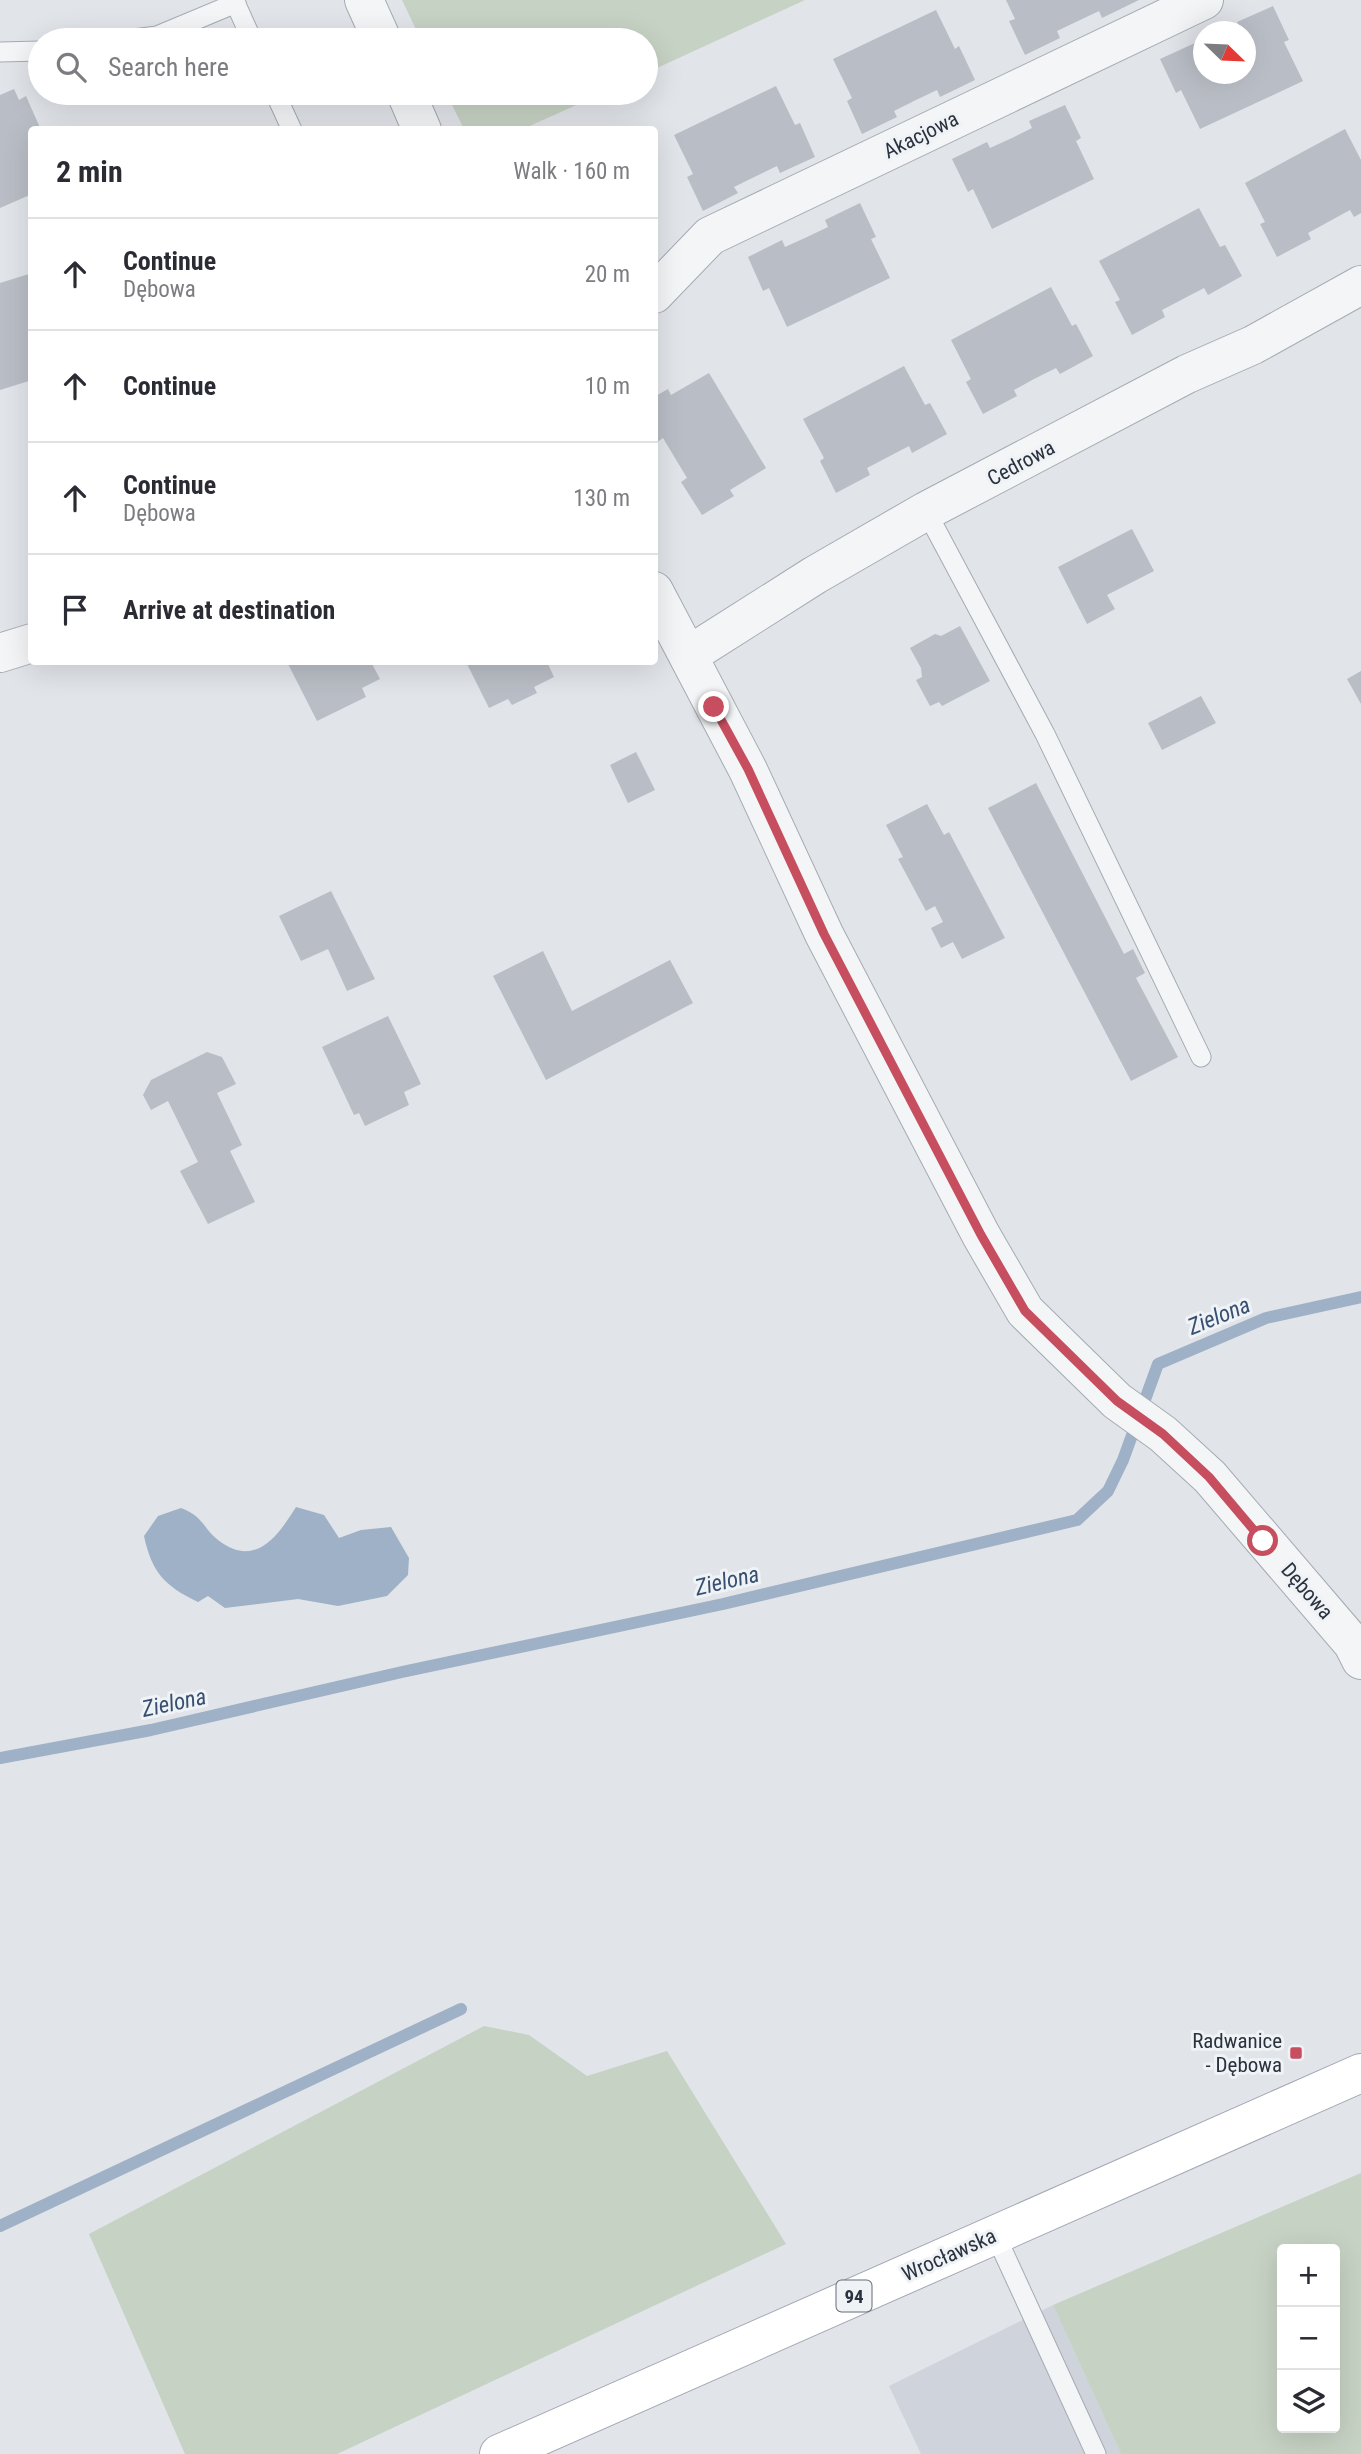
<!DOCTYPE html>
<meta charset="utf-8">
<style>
:root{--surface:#fff;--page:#f2f2f3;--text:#2b2b33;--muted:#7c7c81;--line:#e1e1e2}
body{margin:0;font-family:"Roboto Condensed",sans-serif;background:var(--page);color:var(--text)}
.controls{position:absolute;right:21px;bottom:21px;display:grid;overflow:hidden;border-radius:7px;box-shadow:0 7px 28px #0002}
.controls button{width:63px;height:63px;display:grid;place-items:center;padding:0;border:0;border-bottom:2px solid var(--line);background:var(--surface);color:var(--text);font:35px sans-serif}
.compass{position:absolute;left:1193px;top:21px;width:63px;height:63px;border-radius:50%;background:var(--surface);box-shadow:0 7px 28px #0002;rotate:113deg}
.stop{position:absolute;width:21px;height:21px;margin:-16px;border:5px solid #c64e5f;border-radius:50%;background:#fff}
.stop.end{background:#c64e5f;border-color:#fff;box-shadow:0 2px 7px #0008}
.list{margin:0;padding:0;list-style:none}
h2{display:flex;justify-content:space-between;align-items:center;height:91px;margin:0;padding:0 28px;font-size:30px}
h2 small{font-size:23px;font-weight:400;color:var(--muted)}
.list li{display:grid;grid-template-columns:46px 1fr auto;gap:21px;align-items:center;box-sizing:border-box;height:112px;padding:0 28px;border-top:2px solid var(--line)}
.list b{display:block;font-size:26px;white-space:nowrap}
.list p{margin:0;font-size:23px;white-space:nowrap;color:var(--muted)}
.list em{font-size:23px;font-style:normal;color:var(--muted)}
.icon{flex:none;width:38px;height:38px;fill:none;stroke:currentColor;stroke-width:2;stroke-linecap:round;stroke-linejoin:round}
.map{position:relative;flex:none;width:1361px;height:2454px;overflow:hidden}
.search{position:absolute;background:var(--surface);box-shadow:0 7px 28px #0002;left:28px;top:28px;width:630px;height:77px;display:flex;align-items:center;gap:18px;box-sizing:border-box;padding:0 24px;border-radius:38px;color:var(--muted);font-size:26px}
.panel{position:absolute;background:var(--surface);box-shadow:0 7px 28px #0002;left:28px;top:126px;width:630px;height:539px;border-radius:7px}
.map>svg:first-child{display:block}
</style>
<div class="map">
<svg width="1361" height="2454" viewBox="0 0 1361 2454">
<rect width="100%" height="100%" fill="#e1e4e9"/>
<path fill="#cfd3db" d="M1053,2305L1121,2454H921L889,2386Z"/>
<g fill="#c6d2c3" fill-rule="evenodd">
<path d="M402,0H805L646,73V40H421Z"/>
<path d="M446,93H603L523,129H464Z"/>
<path d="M484,2026L529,2035L587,2076L667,2051L786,2244L337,2454H185L89,2234Z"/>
<path d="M1361,2173V2454H1121L1053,2305ZM1282,2249H1335V2428H1282Z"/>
</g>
<path fill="#9eb1c6" d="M296,1507L324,1515L339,1538L361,1530L391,1527L409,1558L408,1575L387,1596L338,1606L298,1599L225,1608L208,1596L198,1602C165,1586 152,1573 144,1536L158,1516L181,1508C204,1517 202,1527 218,1540C255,1569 278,1536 296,1507Z"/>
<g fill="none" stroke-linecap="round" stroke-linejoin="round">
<g stroke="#9eb1c6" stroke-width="12">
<path d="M0,1758L151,1730L402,1672L723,1604L1077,1520L1108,1491L1123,1460L1158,1364L1266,1318L1361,1297"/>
<path d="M0,2226L461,2009"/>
</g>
</g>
<g fill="#b9bdc5">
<path d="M1006,0H1139L1102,18L1099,11L1057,31L1060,38L1025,55L1009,21L1015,19Z"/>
<path d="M1273,6L1289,40L1284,42L1303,81L1200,129L1181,90L1176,93L1160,59L1195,43L1198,49L1204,47V74H1246V32H1236L1241,29L1237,22Z"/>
<path d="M936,10L955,49L959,46L975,80L940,97L937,90L916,100L894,111L897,117L862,134L847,101L852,98L833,59Z"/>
<path d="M776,86L795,125L800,123L815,157L780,173L777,166L734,187L738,193L703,211L687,177L693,174L674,135Z"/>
<path d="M14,89L19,100L26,96L41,130H32V194L0,208V95Z"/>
<path d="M1065,105L1081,138L1076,141L1094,179L992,229L973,189L968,192L952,159L987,142L990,148L1012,138L1032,128L1029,121Z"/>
<path d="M1345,129L1361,160V213L1354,217L1350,210L1308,233L1311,239L1277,257L1260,224L1265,222L1245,183Z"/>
<path d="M860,203L876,237L871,239L890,278L787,327L769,288L763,291L748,257L782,240L785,247L807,237L828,227L825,220Z"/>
<path d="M1199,208L1220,247L1225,245L1242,276L1208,295L1204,288L1162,310L1165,317L1132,335L1115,302L1120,300L1099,261Z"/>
<path d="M32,273V380L0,390V283Z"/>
<path d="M1051,287L1072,326L1076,324L1093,356L1060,374L1056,368L1034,379L1014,390L1017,396L983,414L966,382L971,379L951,340Z"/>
<path d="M904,366L925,405L930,403L947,434L912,453L909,446L867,468L870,475L836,493L820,461L824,458L803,419Z"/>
<path d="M709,373L766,468L730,490L734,496L702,515L681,482L687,478L663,438L656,443L654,440V397L668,389L671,395Z"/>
<path d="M1132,529L1154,571L1107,595L1115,609L1087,624L1058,567Z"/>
<path d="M960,626L990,681L942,706L939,702L930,706L916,680L922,677L921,668L910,648L935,634L941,636Z"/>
<path d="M287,662H371L380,679L362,688L366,697L317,721Z"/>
<path d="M466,662H547L554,677L534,687L537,693L512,705L508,699L489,708Z"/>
<path d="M1361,671V704L1347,679Z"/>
<path d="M1201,696L1216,723L1162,750L1148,723Z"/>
<path d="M636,752L655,790L628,803L610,765Z"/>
<path d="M1036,783L1124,954L1133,949L1145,973L1136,978L1178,1057L1131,1081L988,808Z"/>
<path d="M927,804L944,835L949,832L1005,938L962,959L953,942L941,948L931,928L943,922L935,906L926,911L898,859L903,857L886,825Z"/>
<path d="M331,891L375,979L347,991L328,949L301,961L279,916Z"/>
<path d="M543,951L572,1011L670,960L693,1003L546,1080L493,976Z"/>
<path d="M388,1016L421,1084L404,1092L409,1105L365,1126L359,1113L354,1115L322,1047Z"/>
<path d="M207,1052L222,1057L236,1084L217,1093L242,1145L230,1151L255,1202L208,1224L180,1171L198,1162L168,1101L151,1110L143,1095L151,1080Z"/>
</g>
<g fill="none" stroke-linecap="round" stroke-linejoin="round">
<g stroke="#a6abb3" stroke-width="21">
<g id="service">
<path d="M234,0L252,40"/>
<path d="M126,40L157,36L236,3"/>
<path d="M0,52L40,51"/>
<path d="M275,93L292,130"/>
<path d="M926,511L1045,734L1201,1057"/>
<path d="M995,2234L1096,2454"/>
</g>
</g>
<g stroke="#a6abb3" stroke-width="40">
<g id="minor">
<path d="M364,0L382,40"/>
<path d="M406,93L422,130"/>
<path d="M654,294L710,236L1204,0"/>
<path d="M654,591L748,770L824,934L981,1235L1025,1311L1117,1401L1163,1434L1210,1477L1353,1644L1361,1660"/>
<path d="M0,653L32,643"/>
<path d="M689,655L815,575L926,511L1187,374L1253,345L1361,285"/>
</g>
</g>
<g stroke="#a1a8b4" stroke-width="40">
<path id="primary" d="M499,2454L1361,2073"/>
</g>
<use href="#service" stroke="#f3f5f7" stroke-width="19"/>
<use href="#minor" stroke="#f3f5f7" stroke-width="38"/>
<use href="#primary" stroke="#fff" stroke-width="38"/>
</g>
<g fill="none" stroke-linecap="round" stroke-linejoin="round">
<path stroke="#c64e5f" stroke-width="9" d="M714,707L748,769L824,934L981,1235L1025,1311L1117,1401L1163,1434L1209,1477L1263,1541"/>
</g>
<rect fill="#c64e5f" stroke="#f0f3f6" stroke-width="2.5" x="1289" y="2046" width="14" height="14" rx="3.5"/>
<g text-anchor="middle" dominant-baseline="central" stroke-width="6" stroke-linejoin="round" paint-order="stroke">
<rect fill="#f0f3f6" stroke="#656c76" stroke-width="2" x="836.5" y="2280.5" width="35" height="31" rx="5"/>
<g font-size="19" font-weight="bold" fill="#2a323f">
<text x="854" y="2296">94</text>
</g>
<g font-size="21" fill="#2a323f" stroke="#f0f3f6">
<text transform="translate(921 135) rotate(-26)">Akacjowa</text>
<text transform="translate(1021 463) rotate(-28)">Cedrowa</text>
<text transform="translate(1307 1591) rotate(49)">Dębowa</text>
<text transform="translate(949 2255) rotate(-24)">Wrocławska</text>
</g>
<g font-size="21" fill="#2a323f" stroke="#f0f3f6" text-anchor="end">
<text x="1282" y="2041">Radwanice<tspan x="1282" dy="24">- Dębowa</tspan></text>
</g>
<g font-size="23" font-style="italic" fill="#375071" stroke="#f0f3f6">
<text transform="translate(1219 1316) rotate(-22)">Zielona</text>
<text transform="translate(727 1581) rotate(-13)">Zielona</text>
<text transform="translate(174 1703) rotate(-12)">Zielona</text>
</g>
</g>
</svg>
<div class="controls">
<button>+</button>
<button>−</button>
<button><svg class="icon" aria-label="layers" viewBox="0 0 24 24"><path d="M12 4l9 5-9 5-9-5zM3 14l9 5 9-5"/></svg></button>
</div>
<svg class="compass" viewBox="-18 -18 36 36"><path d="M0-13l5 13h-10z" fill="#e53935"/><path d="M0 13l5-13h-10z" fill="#7c7c81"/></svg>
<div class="stop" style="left:1263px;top:1541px"></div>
<div class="stop end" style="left:714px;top:707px"></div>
<div class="search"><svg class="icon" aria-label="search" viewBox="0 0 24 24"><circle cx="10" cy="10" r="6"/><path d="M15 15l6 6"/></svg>Search here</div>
<section class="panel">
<h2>2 min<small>Walk · 160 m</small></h2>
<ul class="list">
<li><svg class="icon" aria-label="ahead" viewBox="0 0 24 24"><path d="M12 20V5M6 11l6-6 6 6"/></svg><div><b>Continue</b><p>Dębowa</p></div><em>20 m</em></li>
<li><svg class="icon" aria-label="ahead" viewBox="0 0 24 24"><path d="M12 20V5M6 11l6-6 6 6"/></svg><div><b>Continue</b></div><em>10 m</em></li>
<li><svg class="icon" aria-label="ahead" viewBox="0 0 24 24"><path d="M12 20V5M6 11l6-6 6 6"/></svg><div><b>Continue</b><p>Dębowa</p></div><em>130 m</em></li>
<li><svg class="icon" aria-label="arrive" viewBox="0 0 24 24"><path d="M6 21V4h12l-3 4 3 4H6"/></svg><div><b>Arrive at destination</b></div></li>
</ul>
</section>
</div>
